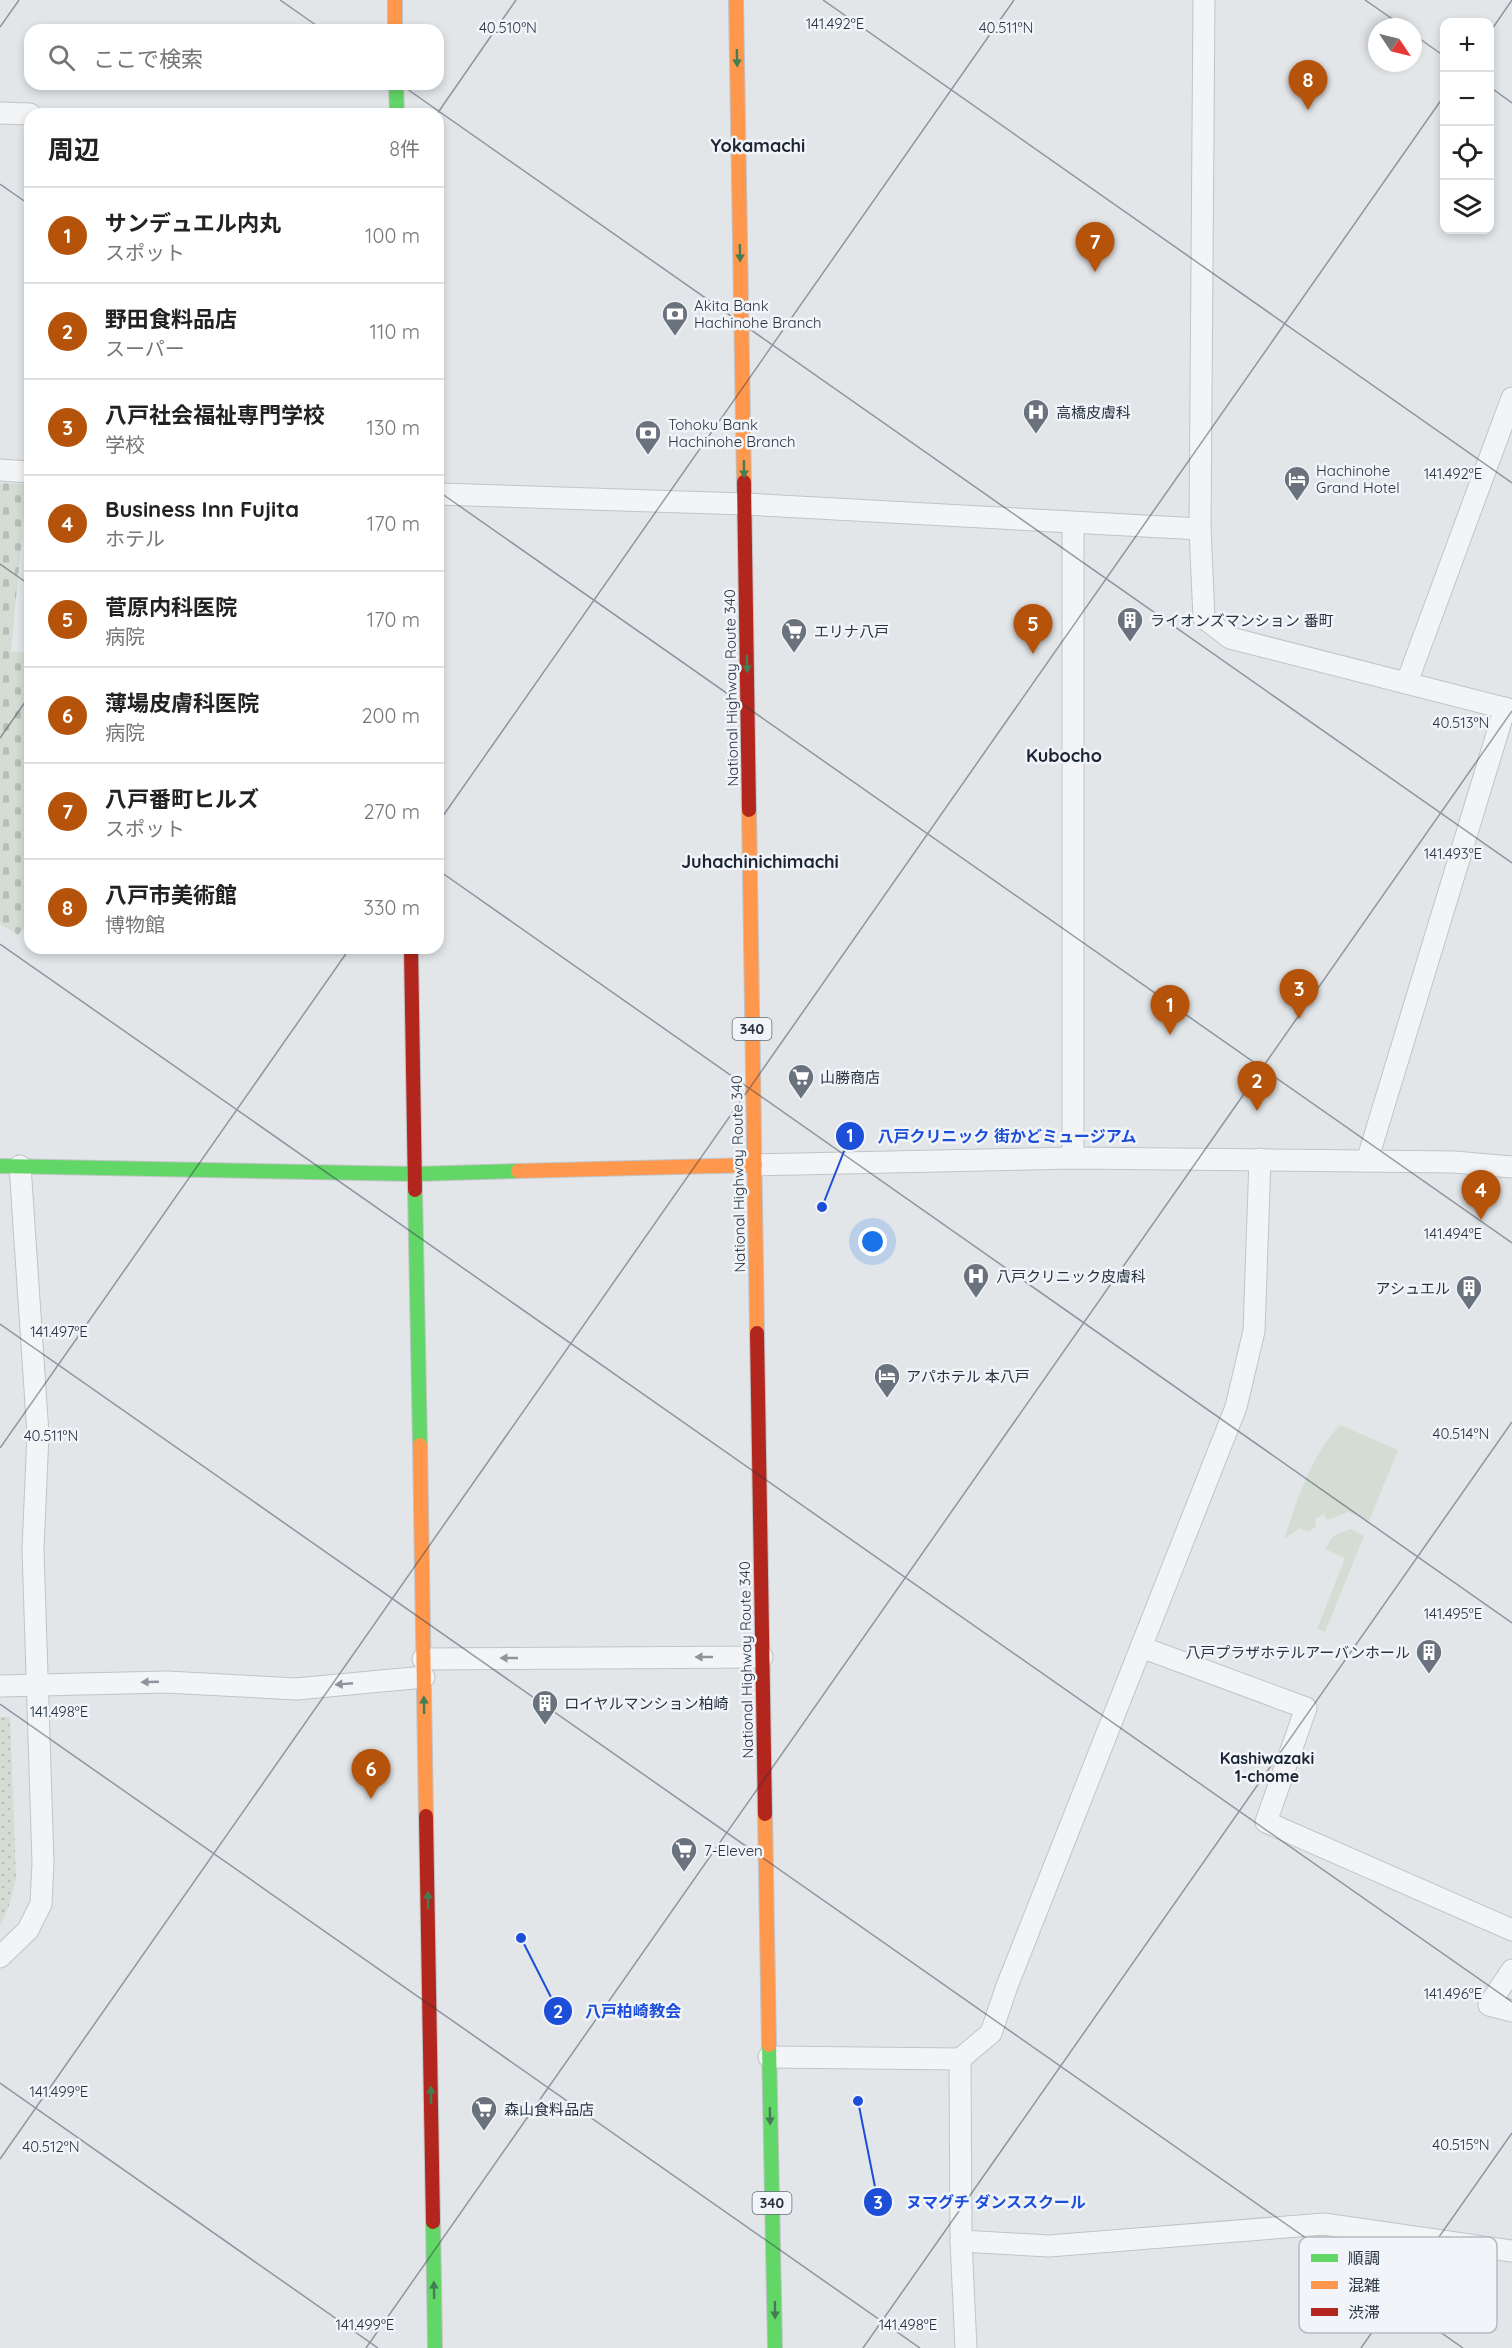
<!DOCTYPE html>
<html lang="ja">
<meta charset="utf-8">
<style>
:root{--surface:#fff;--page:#f6f6f6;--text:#222;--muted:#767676;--line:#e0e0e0;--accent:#b45309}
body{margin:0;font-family:Quicksand,"Noto Sans JP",sans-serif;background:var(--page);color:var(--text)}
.controls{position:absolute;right:18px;top:18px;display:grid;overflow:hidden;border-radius:12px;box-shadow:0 3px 9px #0003}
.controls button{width:54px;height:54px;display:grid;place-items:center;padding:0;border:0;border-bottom:2px solid var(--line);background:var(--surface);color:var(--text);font:30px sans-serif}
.compass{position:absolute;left:1368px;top:18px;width:54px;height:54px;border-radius:50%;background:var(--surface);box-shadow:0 3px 9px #0003;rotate:125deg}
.you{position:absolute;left:873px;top:1242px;width:21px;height:21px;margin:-15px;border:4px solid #fff;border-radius:50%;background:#1a73e8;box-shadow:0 0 0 9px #1a73e833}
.badge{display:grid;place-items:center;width:39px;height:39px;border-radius:50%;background:var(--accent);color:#fff;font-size:20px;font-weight:700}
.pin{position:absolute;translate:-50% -50px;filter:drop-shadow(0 2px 3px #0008)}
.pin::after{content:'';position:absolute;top:32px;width:21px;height:18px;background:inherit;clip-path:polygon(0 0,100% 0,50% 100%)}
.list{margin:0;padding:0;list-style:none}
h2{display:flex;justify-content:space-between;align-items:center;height:78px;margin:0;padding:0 24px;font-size:26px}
h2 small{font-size:20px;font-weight:400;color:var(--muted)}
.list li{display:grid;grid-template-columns:39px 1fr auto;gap:18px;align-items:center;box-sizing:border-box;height:96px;padding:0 24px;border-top:2px solid var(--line)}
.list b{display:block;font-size:22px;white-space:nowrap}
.list p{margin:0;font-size:20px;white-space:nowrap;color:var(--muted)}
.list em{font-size:20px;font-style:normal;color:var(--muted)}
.icon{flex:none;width:33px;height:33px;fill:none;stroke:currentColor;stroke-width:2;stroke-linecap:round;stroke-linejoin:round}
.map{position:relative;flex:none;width:1512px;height:2348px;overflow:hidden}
.search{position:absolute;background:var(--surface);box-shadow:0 3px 9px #0003;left:24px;top:24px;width:420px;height:66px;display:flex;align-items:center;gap:15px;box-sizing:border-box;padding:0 21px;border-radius:18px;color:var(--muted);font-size:22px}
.panel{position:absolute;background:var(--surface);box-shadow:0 3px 9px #0003;left:24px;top:108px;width:420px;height:846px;border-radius:18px}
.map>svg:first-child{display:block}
</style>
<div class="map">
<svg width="1512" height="2348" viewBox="0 0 1512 2348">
<defs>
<pattern id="cemetery-stones" width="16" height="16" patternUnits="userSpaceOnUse" patternTransform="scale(1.5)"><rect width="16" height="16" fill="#d4ddd4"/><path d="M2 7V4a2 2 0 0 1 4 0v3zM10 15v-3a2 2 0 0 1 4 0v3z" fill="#b6beb7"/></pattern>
<pattern id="park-dots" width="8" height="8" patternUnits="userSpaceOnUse" patternTransform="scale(1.5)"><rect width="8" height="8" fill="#d4ddd4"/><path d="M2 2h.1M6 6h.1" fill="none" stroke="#b6beb7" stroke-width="1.8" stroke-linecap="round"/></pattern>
</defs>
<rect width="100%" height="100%" fill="#e3e6e9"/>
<g fill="#d4ddd4">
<path d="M1340,1425L1398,1450L1369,1521L1349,1512L1327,1520L1324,1514L1315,1519L1316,1526L1308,1532L1300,1528L1284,1539C1298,1498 1310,1457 1340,1425Z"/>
<path d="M1350,1529L1364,1536L1325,1632L1317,1629L1345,1558L1325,1549L1333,1536Z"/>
</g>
<path fill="url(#cemetery-stones)" d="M0,483L27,484L11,651L30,653V920L18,935L0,924Z"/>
<path fill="url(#park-dots)" d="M0,1717H10L16,1878L9,1906L0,1926Z"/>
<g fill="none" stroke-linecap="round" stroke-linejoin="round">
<g stroke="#c1c4c7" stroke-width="23">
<g id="street">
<path d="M0,113L30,114"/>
<path d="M0,470L30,472"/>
<path d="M438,494L744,504L1200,529L1204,0"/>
<path d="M1073,523V1158"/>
<path d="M1200,529L1204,618L1230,638L1512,710"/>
<path d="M1407,682L1512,398"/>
<path d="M1367,1161L1505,708"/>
<path d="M755,1165L1073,1158L1454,1162L1512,1167"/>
<path d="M1141,1647L1306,1708L1266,1822L1512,1930"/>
<path d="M423,1659L762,1657"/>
<path d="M0,1686L166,1682L296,1689L424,1677"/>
<path d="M0,1957L28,1930L41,1904L43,1863L33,1549L38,1434L20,1166"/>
<path d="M1512,1970L1489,2005L1512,2011"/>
<path d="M769,2057L960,2059L961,2241L1049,2246L1324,2224L1512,2251"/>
<path d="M960,2059L991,2033L1007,1986L1236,1407L1254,1331L1260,1159"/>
<path d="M961,2241L966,2348"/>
</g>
</g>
<g stroke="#c1c4c7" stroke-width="16">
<g id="fast">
<path d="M396,84L397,114"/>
<path d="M0,1166L415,1174L518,1171"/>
<path d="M415,1190L420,1445"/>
<path d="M769,2045L775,2348"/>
<path d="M433,2222L435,2348"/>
</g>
</g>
<g stroke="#c1c4c7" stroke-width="16">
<g id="slow">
<path d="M395,0V30"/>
<path d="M736,0L744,482"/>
<path d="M749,810L757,1333"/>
<path d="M518,1171L755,1165"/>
<path d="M420,1445L426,1816"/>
<path d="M765,1814L769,2045"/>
</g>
</g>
<g stroke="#c1c4c7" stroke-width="16">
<g id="jam">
<path d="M744,482L749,810"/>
<path d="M411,948L415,1190"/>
<path d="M757,1333L765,1814"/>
<path d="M426,1816L433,2222"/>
</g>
</g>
<use href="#street" stroke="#f3f4f5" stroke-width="21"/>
<use href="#fast" stroke="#63d668" stroke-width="14"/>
<use href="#slow" stroke="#ff974d" stroke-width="14"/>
<use href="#jam" stroke="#b3261e" stroke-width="14"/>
</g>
<defs><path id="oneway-solid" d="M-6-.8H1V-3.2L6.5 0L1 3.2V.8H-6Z" transform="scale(1.5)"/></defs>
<g fill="#437d54">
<use href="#oneway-solid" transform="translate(737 58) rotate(89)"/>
<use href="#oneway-solid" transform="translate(740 253) rotate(89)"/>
<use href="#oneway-solid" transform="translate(744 469) rotate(89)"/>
<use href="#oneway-solid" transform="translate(747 664) rotate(89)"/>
<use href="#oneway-solid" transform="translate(424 1705) rotate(-91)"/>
<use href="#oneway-solid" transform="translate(428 1900) rotate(-91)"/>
<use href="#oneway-solid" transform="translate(431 2095) rotate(-91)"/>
<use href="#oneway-solid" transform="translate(770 2116) rotate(89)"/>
<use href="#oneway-solid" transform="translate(434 2290) rotate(-91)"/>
<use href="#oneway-solid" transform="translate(775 2310) rotate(89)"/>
</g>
<g fill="#8e949c">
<use href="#oneway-solid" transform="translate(704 1657) rotate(180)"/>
<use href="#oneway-solid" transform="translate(509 1658) rotate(180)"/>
<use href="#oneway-solid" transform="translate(150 1682) rotate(178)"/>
<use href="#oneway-solid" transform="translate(344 1684) rotate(175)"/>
</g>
<path fill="none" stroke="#293443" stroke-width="1.5" stroke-opacity="0.45" d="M280,0L323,30M823,0L1512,483M1365,0L1404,27M0,27L19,0M1490,32L1512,0M1413,34L1444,56M400,84L1512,863M1490,87L1512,103M437,114L516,0M0,184L30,205M438,491L1512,1243M0,564L30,585M0,738L30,695M438,823L1014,0M438,870L1512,1623M0,944L1512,2002M0,1324L1463,2348M0,1448L350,948M0,1704L920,2348M0,2083L378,2348M0,2159L1444,96M366,2348L1512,711M863,2348L1512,1422M1361,2348L1512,2133"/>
<defs>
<g id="bank-pin" transform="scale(1.35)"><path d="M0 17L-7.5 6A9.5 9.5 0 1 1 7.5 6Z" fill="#6a727d" stroke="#f1f4f8"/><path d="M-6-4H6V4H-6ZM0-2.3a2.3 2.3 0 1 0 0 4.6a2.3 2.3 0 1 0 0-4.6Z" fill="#fff"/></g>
<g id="hospital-pin" transform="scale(1.35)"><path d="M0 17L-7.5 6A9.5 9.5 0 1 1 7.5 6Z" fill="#6a727d" stroke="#f1f4f8"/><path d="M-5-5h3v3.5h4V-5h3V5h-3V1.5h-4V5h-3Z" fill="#fff"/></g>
<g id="hotel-pin" transform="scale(1.35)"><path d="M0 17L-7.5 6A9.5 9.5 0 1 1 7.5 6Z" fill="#6a727d" stroke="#f1f4f8"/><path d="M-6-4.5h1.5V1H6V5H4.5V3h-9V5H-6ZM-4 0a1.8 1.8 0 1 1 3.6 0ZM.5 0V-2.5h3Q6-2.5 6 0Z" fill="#fff"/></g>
<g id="building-pin" transform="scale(1.35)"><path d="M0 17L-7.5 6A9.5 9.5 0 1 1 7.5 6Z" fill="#6a727d" stroke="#f1f4f8"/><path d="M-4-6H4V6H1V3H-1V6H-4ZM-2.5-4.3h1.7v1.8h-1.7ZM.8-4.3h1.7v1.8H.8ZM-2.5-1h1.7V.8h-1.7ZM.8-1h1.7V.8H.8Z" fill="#fff"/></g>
<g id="supermarket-pin" transform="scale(1.35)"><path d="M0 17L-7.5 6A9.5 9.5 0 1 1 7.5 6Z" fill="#6a727d" stroke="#f1f4f8"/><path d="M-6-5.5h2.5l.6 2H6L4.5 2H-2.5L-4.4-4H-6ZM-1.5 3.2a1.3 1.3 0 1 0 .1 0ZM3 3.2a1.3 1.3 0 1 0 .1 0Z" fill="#fff"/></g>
</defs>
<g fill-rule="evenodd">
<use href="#bank-pin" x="675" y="314"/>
<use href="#hospital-pin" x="1036" y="412"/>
<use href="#bank-pin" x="648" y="433"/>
<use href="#hotel-pin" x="1297" y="479"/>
<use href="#building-pin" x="1130" y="620"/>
<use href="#supermarket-pin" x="794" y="631"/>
<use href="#supermarket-pin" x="801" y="1077"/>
<use href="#hospital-pin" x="976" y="1276"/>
<use href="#building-pin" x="1469" y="1288"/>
<use href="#hotel-pin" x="887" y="1376"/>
<use href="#building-pin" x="1429" y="1652"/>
<use href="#building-pin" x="545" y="1703"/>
<use href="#supermarket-pin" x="684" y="1850"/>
<use href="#supermarket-pin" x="484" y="2109"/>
</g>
<g text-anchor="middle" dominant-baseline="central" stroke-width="5" stroke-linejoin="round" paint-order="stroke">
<g fill="#f1f4f8" stroke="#656e79" stroke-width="1.5">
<rect x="732.5" y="1018" width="39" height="22" rx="4.5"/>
<rect x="752.5" y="2192" width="39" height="22" rx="4.5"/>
</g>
<g font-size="14" font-weight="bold" fill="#293443">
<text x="752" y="1029">340</text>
<text x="772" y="2203">340</text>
</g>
<g font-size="15" fill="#293443" stroke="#f1f4f8" text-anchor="start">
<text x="694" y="305">Akita Bank<tspan x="694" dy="17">Hachinohe Branch</tspan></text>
<text x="1056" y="412">高橋皮膚科</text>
<text x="668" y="424">Tohoku Bank<tspan x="668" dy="17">Hachinohe Branch</tspan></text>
<text x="1316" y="470">Hachinohe<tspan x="1316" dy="17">Grand Hotel</tspan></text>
<text x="1150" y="620">ライオンズマンション 番町</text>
<text x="814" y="631">エリナ八戸</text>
<text x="820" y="1077">山勝商店</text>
<text x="996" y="1276">八戸クリニック皮膚科</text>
<text x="1450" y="1288" text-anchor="end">アシュエル</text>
<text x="906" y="1376">アパホテル 本八戸</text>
<text x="1410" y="1652" text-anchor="end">八戸プラザホテルアーバンホール</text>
<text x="564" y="1703">ロイヤルマンション柏崎</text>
<text x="704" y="1850">7-Eleven</text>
<text x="504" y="2109">森山食料品店</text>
</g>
<g font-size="15" fill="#293443" stroke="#f1f4f8">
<text transform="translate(731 688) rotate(-91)">National Highway Route 340</text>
<text transform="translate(738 1174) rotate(-91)">National Highway Route 340</text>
<text transform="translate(746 1660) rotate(-91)">National Highway Route 340</text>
</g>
<g font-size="16" font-weight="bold" fill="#1b2534" stroke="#f1f4f8">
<text x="1267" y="1758">Kashiwazaki<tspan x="1267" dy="18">1-chome</tspan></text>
</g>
<g font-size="18" font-weight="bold" fill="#1b2534" stroke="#f1f4f8">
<text x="758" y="145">Yokamachi</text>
<text x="1064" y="755">Kubocho</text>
<text x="760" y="861">Juhachinichimachi</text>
</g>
</g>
<rect x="1299" y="2237" width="198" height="96" rx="9" fill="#f1f4f8" stroke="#b5bac2" stroke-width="1.5"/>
<rect x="1311" y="2254" width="27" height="8" fill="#63d668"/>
<rect x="1311" y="2281" width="27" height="8" fill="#ff974d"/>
<rect x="1311" y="2308" width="27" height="8" fill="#b3261e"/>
<g font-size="16" fill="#293443">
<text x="1348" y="2264">順調</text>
<text x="1348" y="2291">混雑</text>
<text x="1348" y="2318">渋滞</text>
</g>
<g font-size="15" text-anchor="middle" fill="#293443" stroke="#f1f4f8" stroke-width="5" stroke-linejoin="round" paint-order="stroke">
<text x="835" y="29">141.492°E</text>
<text x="508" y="33">40.510°N</text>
<text x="1006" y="33">40.511°N</text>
<text x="1453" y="479">141.492°E</text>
<text x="1461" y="728">40.513°N</text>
<text x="1453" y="859">141.493°E</text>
<text x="1453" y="1239">141.494°E</text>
<text x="59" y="1337">141.497°E</text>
<text x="1461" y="1439">40.514°N</text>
<text x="51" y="1441">40.511°N</text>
<text x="1453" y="1619">141.495°E</text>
<text x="59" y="1717">141.498°E</text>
<text x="1453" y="1999">141.496°E</text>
<text x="59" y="2097">141.499°E</text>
<text x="1461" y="2150">40.515°N</text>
<text x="51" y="2152">40.512°N</text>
<text x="365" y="2330">141.499°E</text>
<text x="908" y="2330">141.498°E</text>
</g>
<path fill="none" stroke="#1d4ed8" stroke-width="2" d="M822 1207L850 1136M521 1938L558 2011M858 2101L878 2202"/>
<g fill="#1d4ed8" stroke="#f1f4f8" stroke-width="2">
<circle cx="822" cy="1207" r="6"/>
<circle cx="521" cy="1938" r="6"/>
<circle cx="858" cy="2101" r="6"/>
<circle cx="850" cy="1136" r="15"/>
<circle cx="558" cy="2011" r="15"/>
<circle cx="878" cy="2202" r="15"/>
</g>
<g font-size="18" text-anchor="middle" font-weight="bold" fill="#fff">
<text x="850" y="1142">1</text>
<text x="558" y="2018">2</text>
<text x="878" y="2209">3</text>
</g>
<g font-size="16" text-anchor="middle" font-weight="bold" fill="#1d4ed8" stroke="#f1f4f8" stroke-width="5" stroke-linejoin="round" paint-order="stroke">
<text x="1007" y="1142">八戸クリニック 街かどミュージアム</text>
<text x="633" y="2017">八戸柏崎教会</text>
<text x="996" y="2208">ヌマグチ ダンススクール</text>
</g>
</svg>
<div class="controls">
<button>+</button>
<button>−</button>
<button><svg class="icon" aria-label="locate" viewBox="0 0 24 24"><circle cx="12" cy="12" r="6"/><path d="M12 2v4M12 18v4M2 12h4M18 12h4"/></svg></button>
<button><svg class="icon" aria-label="layers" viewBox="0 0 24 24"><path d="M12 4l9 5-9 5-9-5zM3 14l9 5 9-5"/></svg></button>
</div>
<svg class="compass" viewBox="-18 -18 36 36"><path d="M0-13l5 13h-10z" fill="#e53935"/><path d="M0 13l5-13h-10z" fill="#767676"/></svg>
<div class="you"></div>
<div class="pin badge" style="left:1170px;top:1035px">1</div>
<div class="pin badge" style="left:1257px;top:1111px">2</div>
<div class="pin badge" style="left:1299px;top:1019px">3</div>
<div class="pin badge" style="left:1481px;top:1220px">4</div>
<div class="pin badge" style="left:1033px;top:654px">5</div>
<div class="pin badge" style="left:371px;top:1799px">6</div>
<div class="pin badge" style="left:1095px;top:272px">7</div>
<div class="pin badge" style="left:1308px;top:110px">8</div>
<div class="search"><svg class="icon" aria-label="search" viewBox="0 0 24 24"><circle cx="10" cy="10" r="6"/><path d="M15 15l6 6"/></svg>ここで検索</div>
<section class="panel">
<h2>周辺<small>8件</small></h2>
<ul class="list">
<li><span class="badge">1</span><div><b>サンデュエル内丸</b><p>スポット</p></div><em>100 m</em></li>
<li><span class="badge">2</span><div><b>野田食料品店</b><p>スーパー</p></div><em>110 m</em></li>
<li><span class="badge">3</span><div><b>八戸社会福祉専門学校</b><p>学校</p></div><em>130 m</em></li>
<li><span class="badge">4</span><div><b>Business Inn Fujita</b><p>ホテル</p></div><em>170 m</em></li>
<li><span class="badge">5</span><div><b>菅原内科医院</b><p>病院</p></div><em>170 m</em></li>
<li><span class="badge">6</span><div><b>薄場皮膚科医院</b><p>病院</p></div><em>200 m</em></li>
<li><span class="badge">7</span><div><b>八戸番町ヒルズ</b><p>スポット</p></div><em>270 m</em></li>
<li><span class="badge">8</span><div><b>八戸市美術館</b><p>博物館</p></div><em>330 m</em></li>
</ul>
</section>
</div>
